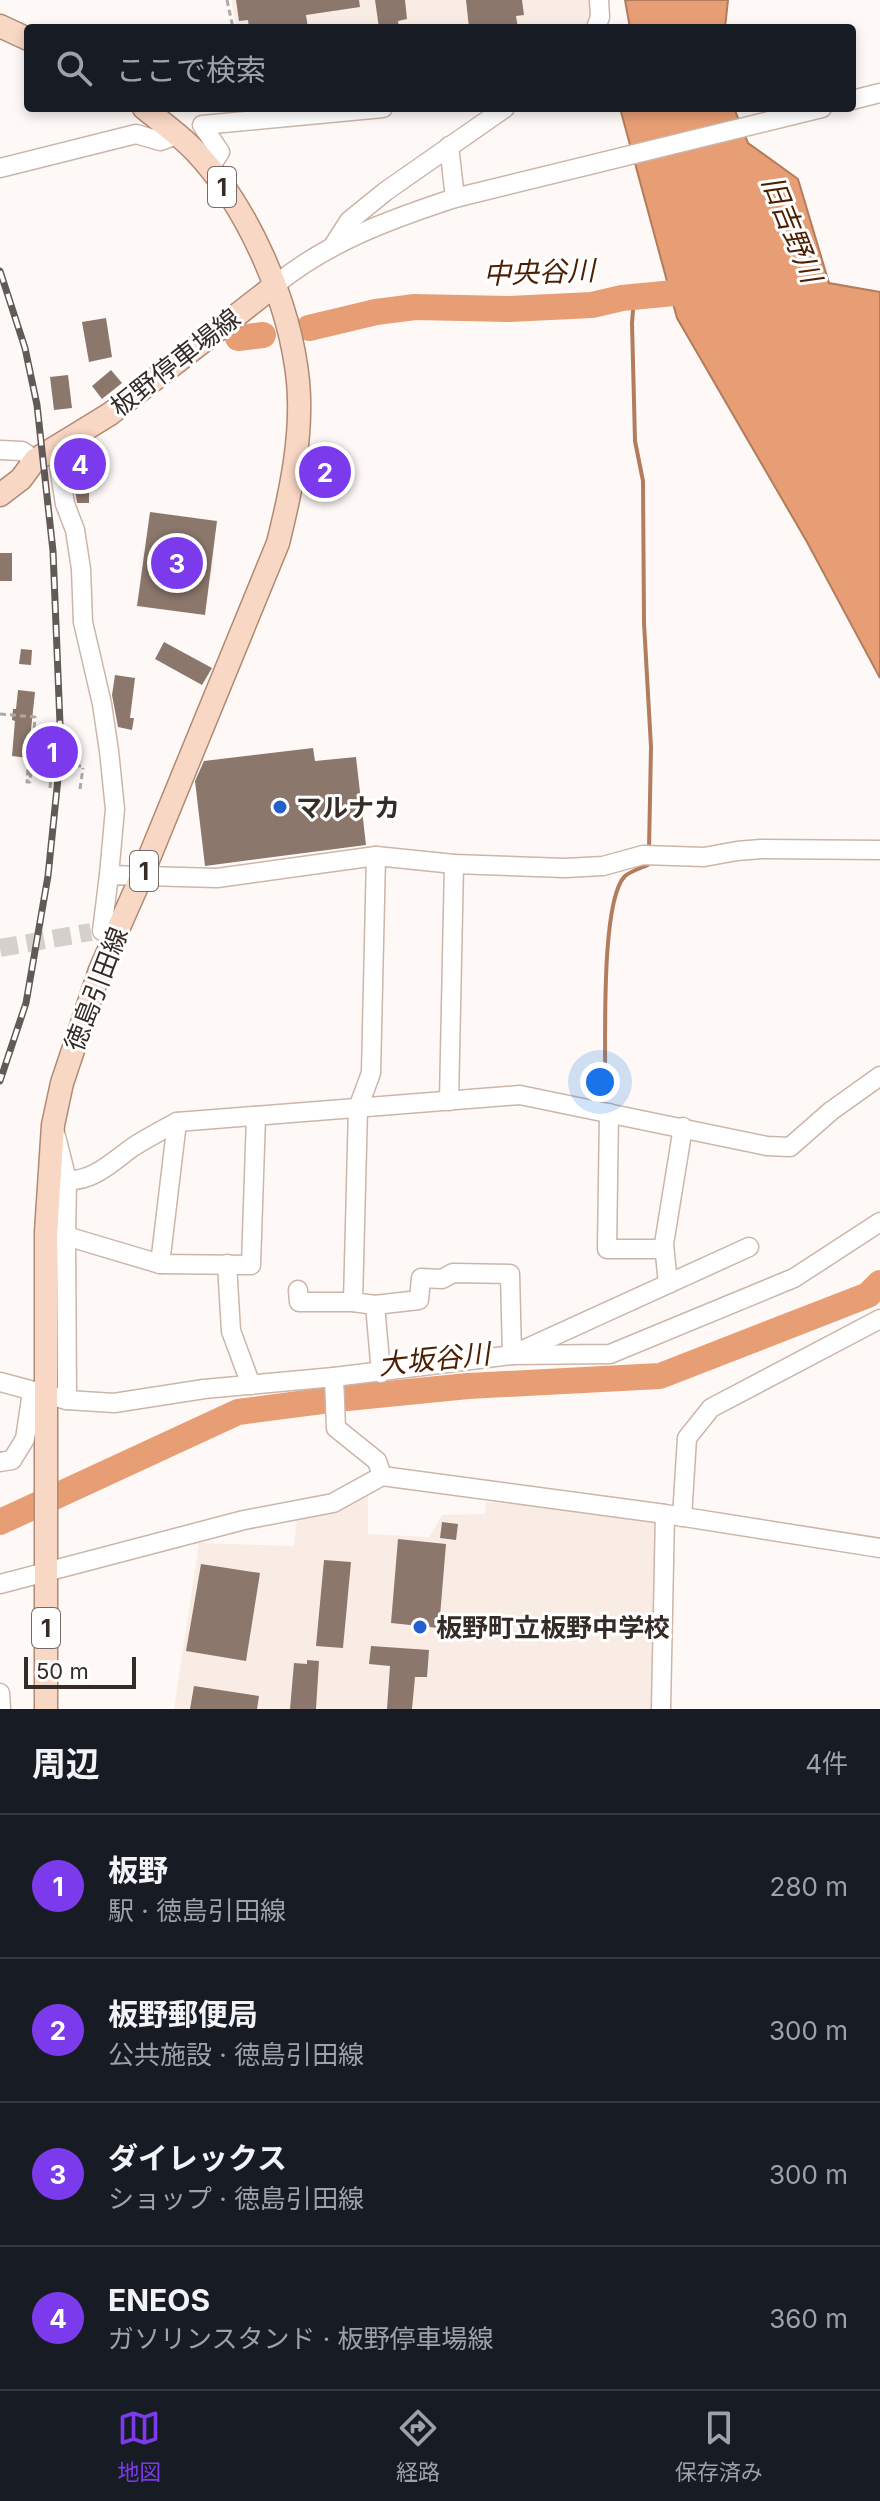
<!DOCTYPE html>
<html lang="ja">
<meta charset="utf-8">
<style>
:root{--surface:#171b24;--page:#20242c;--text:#f1f3f6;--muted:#9ea1a6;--line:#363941;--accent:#7c3aed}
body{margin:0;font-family:Inter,"Noto Sans JP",sans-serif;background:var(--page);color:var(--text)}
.scale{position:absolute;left:24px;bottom:20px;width:112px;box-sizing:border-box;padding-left:8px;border:4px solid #352c27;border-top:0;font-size:22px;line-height:28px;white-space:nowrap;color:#352c27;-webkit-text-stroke:6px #fff;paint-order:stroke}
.you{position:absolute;left:600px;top:1082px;width:28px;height:28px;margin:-20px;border:6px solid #fff;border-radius:50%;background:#1a73e8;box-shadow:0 0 0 12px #1a73e833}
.badge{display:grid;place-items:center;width:52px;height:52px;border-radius:50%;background:var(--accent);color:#fff;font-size:26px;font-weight:700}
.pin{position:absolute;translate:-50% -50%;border:4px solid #fff;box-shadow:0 2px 8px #0006}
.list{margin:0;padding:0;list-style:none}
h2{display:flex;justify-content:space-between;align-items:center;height:104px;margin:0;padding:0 32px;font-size:34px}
h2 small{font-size:26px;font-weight:400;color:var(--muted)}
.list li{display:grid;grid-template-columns:52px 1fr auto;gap:24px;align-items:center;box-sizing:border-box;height:144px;padding:0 32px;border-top:2px solid var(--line)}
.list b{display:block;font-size:30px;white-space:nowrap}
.list p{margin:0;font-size:26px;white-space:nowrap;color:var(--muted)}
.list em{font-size:26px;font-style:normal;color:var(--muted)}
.icon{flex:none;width:44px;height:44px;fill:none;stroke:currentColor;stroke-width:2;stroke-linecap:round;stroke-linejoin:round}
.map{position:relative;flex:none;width:880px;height:1709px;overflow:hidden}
.search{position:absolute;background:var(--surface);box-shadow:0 4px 12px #0003;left:24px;right:24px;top:24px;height:88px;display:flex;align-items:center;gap:20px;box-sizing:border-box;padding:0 28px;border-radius:8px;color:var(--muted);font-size:30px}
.sheet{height:680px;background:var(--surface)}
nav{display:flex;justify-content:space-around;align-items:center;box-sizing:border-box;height:112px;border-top:2px solid var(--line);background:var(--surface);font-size:22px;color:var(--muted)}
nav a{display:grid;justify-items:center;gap:4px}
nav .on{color:var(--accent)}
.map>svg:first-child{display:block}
</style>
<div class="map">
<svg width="880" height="1709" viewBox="0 0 880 1709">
<rect width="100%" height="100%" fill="#fef9f6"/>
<g fill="#f9ece5">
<path d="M231,0H594L590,23L586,28H237Z"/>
<path d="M368,1494V1534L429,1537L442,1515L485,1514L486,1502L552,1507L657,1521L653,1709H174L199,1543L294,1546L297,1516L341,1505Z"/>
</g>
<g fill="#e79e74" stroke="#b27c5d" stroke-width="2">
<path d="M625,0H728L725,28H630Z"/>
<path d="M620,108H734L748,143L798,179L829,283L880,292V678L807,542L677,318Z"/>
</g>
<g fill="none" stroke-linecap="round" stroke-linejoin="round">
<g stroke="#b27c5d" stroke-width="4">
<path d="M634,297L632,323L635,441L643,481L644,623L651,747L649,849"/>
<path d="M598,1096L605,1088C606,1048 600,901 625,876C631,871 641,868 648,865V862"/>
</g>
<g stroke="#e79e74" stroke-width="26">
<path d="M309,328L376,312L415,307L509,309L592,305L622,298L705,290"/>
<path d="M238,338L263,335"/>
<path d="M0,1522L238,1412L337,1399L468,1386L660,1376L868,1295L880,1283"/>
</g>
</g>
<g fill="#8c776c">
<path d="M236,0H359L360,7L306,15L308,28H249L248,20L239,21Z"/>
<path d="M375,0H405L407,19L398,21L399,28H379Z"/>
<path d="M466,0H522L524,15L516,16L518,28H469Z"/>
<path d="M106,318L112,357L89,362L82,322Z"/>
<path d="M111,370L122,383L102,399L92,386Z"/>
<path d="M68,375L72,408L54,410L50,377Z"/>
<path d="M89,470V503H77L72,471Z"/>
<path d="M150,512L217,521L205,615L137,606Z"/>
<rect x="0" y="553" width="12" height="28"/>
<path d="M164,642L212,668L202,685L155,659Z"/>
<path d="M21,649L32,650L31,665L19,664Z"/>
<path d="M115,675L135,678L130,718H134L132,730L118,727L112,695Z"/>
<path d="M18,690L35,692L28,758L12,756L15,721L12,720L13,709H16Z"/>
<path d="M313,748L315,761L356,757L366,845L205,866L195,781L204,761Z"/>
<path d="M442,1522L458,1524L456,1540L440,1538Z"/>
<path d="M398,1539L446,1544L439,1628L391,1623Z"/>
<path d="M324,1560L351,1562L343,1648L316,1646Z"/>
<path d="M201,1564L260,1573L246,1661L186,1651Z"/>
<path d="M371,1646L429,1650L427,1677H415L412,1709H387L390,1666L369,1664Z"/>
<path d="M307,1660L319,1661L316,1709H290L294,1663L307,1664Z"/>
<path d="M194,1686L259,1696L257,1709H190Z"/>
</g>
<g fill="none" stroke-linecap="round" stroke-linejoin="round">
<path stroke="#d6d0cd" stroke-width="18" stroke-dasharray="18 9" stroke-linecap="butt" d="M0,948L91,932"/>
<g stroke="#ccb5a9" stroke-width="21">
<g id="minor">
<path d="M596,28L600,17L599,0"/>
<path d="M852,100L880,93"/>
<path d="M449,146L455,198"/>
<path d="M0,168L136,134L160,141L177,135"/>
<path d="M209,169L220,152L202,125L383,108"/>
<path d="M333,246L349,221L386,191L505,108"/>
<path d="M274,286C327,242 391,219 455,198L822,108"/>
<path d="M56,448L65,504L75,530L81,569L83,622L102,704L109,751L115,809L109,875"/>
<path d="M0,450L22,451L35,460"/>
<path d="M376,856L371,1073L358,1108L353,1302L375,1305L381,1373"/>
<path d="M102,931L109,875L217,878L376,856L454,864L565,868L603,866L643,855L704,857L737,851L761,849L880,850"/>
<path d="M449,1101L454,864"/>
<path d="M609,1113L607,1249H664"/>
<path d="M56,1136L67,1180C93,1182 113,1161 133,1147C147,1138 162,1130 177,1122L520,1095L767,1146L790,1147L831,1111L880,1076"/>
<path d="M67,1180L66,1236L160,1264L251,1265L256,1116"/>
<path d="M66,1236L67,1400"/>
<path d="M160,1264L177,1122"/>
<path d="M227,1264L231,1331L251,1385"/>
<path d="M668,1284L664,1244L683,1127"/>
<path d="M298,1290L299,1302H353"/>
<path d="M375,1305L419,1300L421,1278L442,1279L453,1273L510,1274L512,1355L610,1354L794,1278L880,1222"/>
<path d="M334,1377L512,1355L749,1247"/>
<path d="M0,1382L67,1400L114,1403L204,1389L334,1377L336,1428L377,1461L382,1476"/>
<path d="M0,1462L12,1460L25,1439L32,1392"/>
<path d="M682,1517L687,1438L711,1408L880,1319"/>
<path d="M0,1584L244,1520L333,1503L382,1476L665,1514L880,1548"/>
<path d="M0,1693L1,1709"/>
<path d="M661,1709L665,1514"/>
</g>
</g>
<g stroke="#b08a73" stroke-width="25">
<g id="major">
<path d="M0,26L28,39"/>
<path d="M0,495L21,479L35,460L110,414L274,286"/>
<path d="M46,1709V1232L53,1125L62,1083L100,970L142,875L278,543C291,491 303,435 298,381C290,303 249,208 195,151C180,135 161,122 144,108"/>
</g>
</g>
<g stroke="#aea7a4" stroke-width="3" stroke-dasharray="6 4" stroke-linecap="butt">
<path d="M227,0L233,28"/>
<path d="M0,714L35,717L30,782H27L28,767"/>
<path d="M50,788L52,764"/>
<path d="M80,789L83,768"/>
</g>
<use href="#minor" stroke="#fff" stroke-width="18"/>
<use href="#major" stroke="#f8d7c4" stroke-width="22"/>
<g stroke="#635a56" stroke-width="7">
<path id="rail" d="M0,271L25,348L37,405L53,551L61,749L48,876L26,1003L0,1081"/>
</g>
<use href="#rail" stroke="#fff" stroke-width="4" stroke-dasharray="12" stroke-linecap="butt"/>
<path stroke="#aea7a4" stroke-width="3" stroke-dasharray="6 4" stroke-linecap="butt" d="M28,767V764L83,766V768"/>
</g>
<g fill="#2360cd" stroke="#fff" stroke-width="3">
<circle cx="280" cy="807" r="8"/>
<circle cx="420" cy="1627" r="8"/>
</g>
<g text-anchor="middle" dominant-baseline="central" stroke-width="6" stroke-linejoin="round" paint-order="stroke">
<g fill="#fff" stroke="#726b68" stroke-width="2">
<rect x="208" y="167" width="28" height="40" rx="6"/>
<rect x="130" y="851" width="28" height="40" rx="6"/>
<rect x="32" y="1608" width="28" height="40" rx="6"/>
</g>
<g font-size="24" font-weight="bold" fill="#352c27">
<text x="222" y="187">1</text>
<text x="144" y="871">1</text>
<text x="46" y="1628">1</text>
</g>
<g font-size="26" fill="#352c27" stroke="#fff">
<text transform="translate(175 362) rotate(-38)">板野停車場線</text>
<text transform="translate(96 989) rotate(-69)">徳島引田線</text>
</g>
<g font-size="26" font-weight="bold" fill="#352c27" stroke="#fff" text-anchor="start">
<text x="296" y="807">マルナカ</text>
<text x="436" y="1627">板野町立板野中学校</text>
</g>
<g font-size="28" font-style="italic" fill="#4c1f00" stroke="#fff">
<text transform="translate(792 229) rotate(68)">旧吉野川</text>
<text transform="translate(539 272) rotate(-2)">中央谷川</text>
<text transform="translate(434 1359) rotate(-6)">大坂谷川</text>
</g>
</g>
</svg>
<div class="scale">50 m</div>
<div class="you"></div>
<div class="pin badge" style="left:52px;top:752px">1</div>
<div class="pin badge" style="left:325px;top:472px">2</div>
<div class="pin badge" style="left:177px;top:563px">3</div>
<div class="pin badge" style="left:80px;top:464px">4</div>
<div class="search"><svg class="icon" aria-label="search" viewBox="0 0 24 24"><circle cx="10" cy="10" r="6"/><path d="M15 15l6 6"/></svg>ここで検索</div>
</div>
<section class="sheet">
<h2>周辺<small>4件</small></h2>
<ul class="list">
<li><span class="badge">1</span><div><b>板野</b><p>駅 · 徳島引田線</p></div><em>280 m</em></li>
<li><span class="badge">2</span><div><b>板野郵便局</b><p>公共施設 · 徳島引田線</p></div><em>300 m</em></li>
<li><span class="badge">3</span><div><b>ダイレックス</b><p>ショップ · 徳島引田線</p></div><em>300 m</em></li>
<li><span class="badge">4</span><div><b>ENEOS</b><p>ガソリンスタンド · 板野停車場線</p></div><em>360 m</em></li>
</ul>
</section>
<nav>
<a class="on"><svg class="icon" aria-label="map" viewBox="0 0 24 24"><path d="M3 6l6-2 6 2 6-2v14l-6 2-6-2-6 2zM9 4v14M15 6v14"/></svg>地図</a>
<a><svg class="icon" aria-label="directions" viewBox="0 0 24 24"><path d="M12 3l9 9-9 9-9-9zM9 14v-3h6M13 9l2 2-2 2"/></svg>経路</a>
<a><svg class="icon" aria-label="saved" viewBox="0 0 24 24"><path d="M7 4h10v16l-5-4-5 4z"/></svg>保存済み</a>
</nav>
